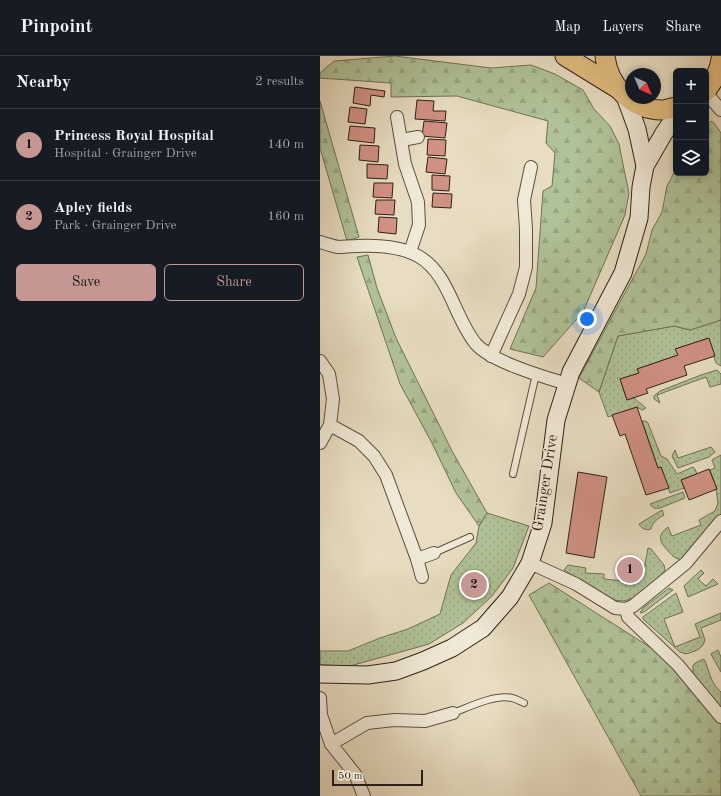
<!DOCTYPE html>
<meta charset="utf-8">
<style>
:root{--surface:#171b24;--page:#242831;--text:#f1f3f6;--muted:#9ea1a6;--line:#363941;--accent:#c59692}
body{margin:0;font-family:"Old Standard TT",serif;background:var(--page);color:var(--text)}
.controls{position:absolute;right:12px;top:12px;display:grid;overflow:hidden;border-radius:6px;box-shadow:0 2px 6px #0003}
.controls button{width:36px;height:36px;display:grid;place-items:center;padding:0;border:0;border-bottom:1px solid var(--line);background:var(--surface);color:var(--text);font:20px sans-serif}
.compass{position:absolute;left:305px;top:12px;width:36px;height:36px;border-radius:50%;background:var(--surface);box-shadow:0 2px 6px #0003;rotate:136deg}
.scale{position:absolute;left:12px;bottom:10px;width:91px;box-sizing:border-box;padding-left:4px;border:2px solid #2f2016;border-top:0;font-size:11px;line-height:14px;white-space:nowrap;color:#2f2016;-webkit-text-stroke:3px #f0e9d7;paint-order:stroke}
.you{position:absolute;left:267px;top:263px;width:14px;height:14px;margin:-10px;border:3px solid #fff;border-radius:50%;background:#1a73e8;box-shadow:0 0 0 6px #1a73e833}
.badge{display:grid;place-items:center;width:26px;height:26px;border-radius:50%;background:var(--accent);color:#111;font-size:13px;font-weight:700}
.pin{position:absolute;translate:-50% -50%;border:2px solid #fff;box-shadow:0 1px 4px #0006}
.list{margin:0;padding:0;list-style:none}
h2{display:flex;justify-content:space-between;align-items:center;height:52px;margin:0;padding:0 16px;font-size:17px}
h2 small{font-size:13px;font-weight:400;color:var(--muted)}
.list li{display:grid;grid-template-columns:26px 1fr auto;gap:12px;align-items:center;box-sizing:border-box;height:72px;padding:0 16px;border-top:1px solid var(--line)}
.list b{display:block;font-size:15px;white-space:nowrap}
.list p{margin:0;font-size:13px;white-space:nowrap;color:var(--muted)}
.list em{font-size:13px;font-style:normal;color:var(--muted)}
.actions{display:flex;gap:8px;padding:12px 16px}
.actions a{flex:1;padding:9px 0;border:1px solid var(--accent);border-radius:6px;text-align:center;font-size:14px;color:var(--accent)}
.actions .main{background:var(--accent);color:#111}
.icon{flex:none;width:22px;height:22px;fill:none;stroke:currentColor;stroke-width:2;stroke-linecap:round;stroke-linejoin:round}
.map{position:relative;flex:none;width:401px;height:740px;overflow:hidden}
header{display:flex;align-items:center;gap:24px;box-sizing:border-box;height:56px;padding:0 20px;background:var(--surface);border-bottom:1px solid var(--line)}
header strong{font-size:19px}
nav{display:flex;gap:22px;margin-inline-start:auto;font-size:14px}
main{display:flex}
aside{flex:1;background:var(--surface)}
.map>svg:first-child{display:block}
</style>
<header>
<strong>Pinpoint</strong>
<nav><a>Map</a><a>Layers</a><a>Share</a></nav>
</header>
<main>
<aside>
<h2>Nearby<small>2 results</small></h2>
<ul class="list">
<li><span class="badge">1</span><div><b>Princess Royal Hospital</b><p>Hospital · Grainger Drive</p></div><em>140 m</em></li>
<li><span class="badge">2</span><div><b>Apley fields</b><p>Park · Grainger Drive</p></div><em>160 m</em></li>
</ul>
<div class="actions"><a class="main">Save</a><a>Share</a></div>
</aside>
<div class="map">
<svg width="401" height="740" viewBox="0 0 401 740">
<defs>
<pattern id="grass-dots" width="8" height="8" patternUnits="userSpaceOnUse"><rect width="8" height="8" fill="#b0c298"/><path d="M2 2h.1M6 6h.1" fill="none" stroke="#98a682" stroke-width="1.8" stroke-linecap="round"/></pattern>
<pattern id="forest-firs" width="22" height="20" patternUnits="userSpaceOnUse"><rect width="22" height="20" fill="#b0c298"/><path d="M5 1l3.5 6h-7zM16 11l3.5 6h-7z" fill="#98a682"/></pattern>
</defs>
<rect width="100%" height="100%" fill="#e8ddc2"/>
<filter id="stains"><feTurbulence type="fractalNoise" baseFrequency=".005" numOctaves="4"/><feColorMatrix values="0 0 0 0 .2 0 0 0 0 .09 0 0 0 0 .02 0 0 0 .5 -.17"/></filter>
<radialGradient id="worn" r=".72"><stop offset=".6" stop-color="#630" stop-opacity="0"/><stop offset="1" stop-color="#630" stop-opacity=".3"/></radialGradient>
<g fill="url(#grass-dots)" stroke="#707157">
<path d="M401,264V310L396,307L388,282L356,293L358,299L317,313L319,317L300,323L307,344L314,342L326,352L322,354L317,351L288,361L279,336L298,280L354,270L370,274Z"/>
<path d="M397,314L401,318V328L390,331L386,321L337,339L340,347L334,343V340L340,335L381,319Z"/>
<path d="M322,365H326L328,367L341,400L347,403L357,418L373,411L375,413L377,418L361,424L364,432L350,437L341,411L338,412Z"/>
<path d="M391,391L395,396L389,401L358,412L352,400L355,394L358,402Z"/>
<path d="M401,399V458L365,502C362,503 359,504 356,502C353,501 351,498 348,495C340,486 336,480 348,471L352,480L381,469L379,464L395,455L398,447L396,433H397L390,414L395,412L392,404Z"/>
<path d="M363,436L365,442L340,452C335,453 332,452 330,448Z"/>
<path d="M342,454L344,459C338,462 332,467 331,473C326,475 321,472 319,468Z"/>
<path d="M167,457L209,470L193,512L172,540L143,567L109,588L84,595L30,610L0,609V595H28L60,582L88,573L120,558L131,519L156,487L159,470Z"/>
<path d="M328,492L331,493L344,509L345,514L341,519L343,522L317,541L304,545L292,544L244,514L248,509L266,512L265,517L284,518V523L313,526L315,519H323Z"/>
<path d="M381,514L384,517L378,523L386,530L393,523L398,528L368,541L364,530Z"/>
<path d="M349,532L353,534L324,556L320,557L323,552Z"/>
<path d="M356,537L363,556L344,563L355,591L380,581L375,568L401,557V564L381,572L385,584C382,594 375,595 366,598L360,596L323,563V561Z"/>
<path d="M398,594L401,601V616L391,598Z"/>
<path d="M384,603C390,615 390,627 401,636V654L373,618V610L374,608L379,605Z"/>
</g>
<g fill="url(#forest-firs)" stroke="#707157">
<path d="M75,0L171,12L211,9L235,18L263,34L274,53L290,70L299,88L304,113L309,137L305,159L263,256L223,301L190,293L216,232L223,135L232,130L235,97L226,87L228,65L137,40L71,41V27L0,22V17L14,5Z"/>
<path d="M0,45L39,181L27,185L0,92Z"/>
<path d="M391,65L394,67L401,77V264L370,274L354,270L298,280L279,336L259,322L326,198L332,174L342,156L347,130L356,113V117H386V71Z"/>
<path d="M48,199L57,232L76,282L132,395L167,457L159,470L136,437L112,387L80,328L37,201Z"/>
<path d="M229,527L358,609L401,659V740H321L209,539Z"/>
</g>
<g fill="#d19184" stroke="#2f2016">
<path d="M35,31L65,35L64,41L51,39L50,50L33,47Z"/>
<path d="M97,44L114,45L113,55H126L125,65L95,63Z"/>
<path d="M30,51L47,53L45,68L28,66Z"/>
<path d="M104,65L127,67L125,82L102,80Z"/>
<path d="M30,70L55,72L54,87L28,84Z"/>
<path d="M108,83L126,84L125,100L107,99Z"/>
<path d="M40,89L59,90L58,106L39,104Z"/>
<path d="M108,101L127,103L125,118L106,116Z"/>
<path d="M47,108L68,109L67,123L47,122Z"/>
<path d="M112,119L130,120L129,135L112,134Z"/>
<path d="M54,127H73L72,142L53,141Z"/>
<path d="M113,137L132,138L131,152L112,151Z"/>
<path d="M56,144H75L74,159L55,158Z"/>
<path d="M59,161L77,162L76,178L58,176Z"/>
<path d="M389,282L395,300L364,310L367,319L326,333L328,337L307,344L300,323L319,317L317,313L358,299L355,293Z"/>
<path d="M317,351L338,412L341,411L349,432L326,439L305,378L300,380L292,359Z"/>
<path d="M389,413L397,433L369,444L361,424Z"/>
<path d="M258,416L287,421L274,502L246,497Z"/>
</g>
<g fill="none" stroke-linecap="round" stroke-linejoin="round">
<g stroke="#5d4f41" stroke-width="8">
<g id="lane">
<path d="M193,418L216,318"/>
<path d="M114,497L150,481"/>
<path d="M133,657C149,651 175,638 192,642C196,643 200,645 204,647"/>
</g>
</g>
<g stroke="#5d4f41" stroke-width="14">
<g id="street">
<path d="M386,37L401,54"/>
<path d="M77,61L85,108L98,146L99,169L90,196"/>
<path d="M82,84L98,81"/>
<path d="M0,186C6,188 12,190 18,191C24,191 30,190 36,190C57,189 80,190 98,200C130,218 134,262 156,288C172,306 224,321 247,328"/>
<path d="M171,300L199,238L206,211V173L204,144L211,111"/>
<path d="M0,305L9,318L13,343L10,369L0,387"/>
<path d="M10,369L39,385L54,400L66,419L97,503L102,521"/>
<path d="M97,503L114,497"/>
<path d="M210,507L256,528L295,552L306,553L313,550L366,507L401,465"/>
<path d="M306,553L308,561L358,609L401,661"/>
<path d="M0,642L1,659L11,688L35,718L44,740"/>
<path d="M11,688L47,667L74,664L105,665L133,657"/>
</g>
</g>
<g stroke="#2f2016" stroke-width="19">
<g id="secondary">
<path d="M305,40L317,73L325,110"/>
<path d="M0,618L48,619L76,615L103,605L132,592L163,572L190,541L210,507L223,467L236,364L251,316L303,217L319,162L321,131L325,110L344,77L356,60"/>
</g>
</g>
<g stroke="#2f2016" stroke-width="21">
<g id="primary">
<path d="M245,0L297,32"/>
<path d="M285,0C288,29 312,55 344,54C348,53 352,52 356,51"/>
<path d="M386,35C393,25 400,15 401,3"/>
</g>
</g>
<use href="#lane" stroke="#f0e9d7" stroke-width="6"/>
<use href="#street" stroke="#f0e9d7" stroke-width="12"/>
<use href="#secondary" stroke="#f0e9d7" stroke-width="17"/>
<use href="#primary" stroke="#e4be81" stroke-width="19"/>
</g>
<g text-anchor="middle" dominant-baseline="central" stroke-width="3" stroke-linejoin="round" paint-order="stroke">
<g font-size="15" fill="#2f2016" stroke="#f0e9d7">
<text transform="translate(226 427) rotate(-81)">Grainger Drive</text>
</g>
</g>
<rect width="100%" height="100%" filter="url(#stains)"/>
<rect width="100%" height="100%" fill="url(#worn)"/>
</svg>
<div class="controls">
<button>+</button>
<button>−</button>
<button><svg class="icon" aria-label="layers" viewBox="0 0 24 24"><path d="M12 4l9 5-9 5-9-5zM3 14l9 5 9-5"/></svg></button>
</div>
<svg class="compass" viewBox="-18 -18 36 36"><path d="M0-13l5 13h-10z" fill="#e53935"/><path d="M0 13l5-13h-10z" fill="#9ea1a6"/></svg>
<div class="scale">50 m</div>
<div class="you"></div>
<div class="pin badge" style="left:310px;top:514px">1</div>
<div class="pin badge" style="left:154px;top:529px">2</div>
</div>
</main>
